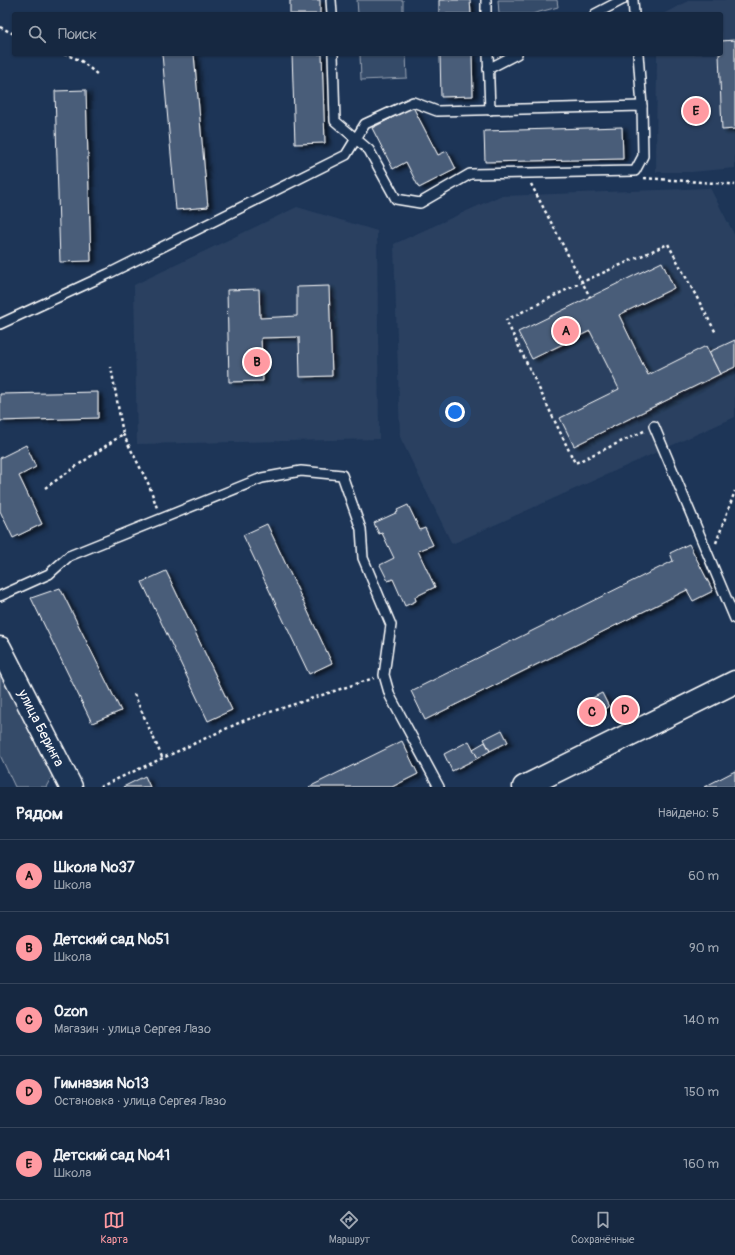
<!DOCTYPE html>
<html lang="ru">
<meta charset="utf-8">
<style>
:root{--surface:#162841;--page:#1f3048;--text:#f1f3f6;--muted:#9ea6b1;--line:#35445a;--accent:#ff9aa2}
body{margin:0;font-family:Pangolin,sans-serif;background:var(--page);color:var(--text)}
.you{position:absolute;left:455px;top:412px;width:14px;height:14px;margin:-10px;border:3px solid #fff;border-radius:50%;background:#1a73e8;box-shadow:0 0 0 6px #1a73e833}
.badge{display:grid;place-items:center;width:26px;height:26px;border-radius:50%;background:var(--accent);color:#111;font-size:13px;font-weight:700}
.pin{position:absolute;translate:-50% -50%;border:2px solid #fff;box-shadow:0 1px 4px #0006}
.list{margin:0;padding:0;list-style:none}
h2{display:flex;justify-content:space-between;align-items:center;height:52px;margin:0;padding:0 16px;font-size:17px}
h2 small{font-size:13px;font-weight:400;color:var(--muted)}
.list li{display:grid;grid-template-columns:26px 1fr auto;gap:12px;align-items:center;box-sizing:border-box;height:72px;padding:0 16px;border-top:1px solid var(--line)}
.list b{display:block;font-size:15px;white-space:nowrap}
.list p{margin:0;font-size:13px;white-space:nowrap;color:var(--muted)}
.list em{font-size:13px;font-style:normal;color:var(--muted)}
.icon{flex:none;width:22px;height:22px;fill:none;stroke:currentColor;stroke-width:2;stroke-linecap:round;stroke-linejoin:round}
.map{position:relative;flex:none;width:735px;height:787px;overflow:hidden}
.search{position:absolute;background:var(--surface);box-shadow:0 1px 3px #0004;left:12px;right:12px;top:12px;height:44px;display:flex;align-items:center;gap:10px;box-sizing:border-box;padding:0 14px;border-radius:4px;color:var(--muted);font-size:15px}
.sheet{height:412px;background:var(--surface)}
nav{display:flex;justify-content:space-around;align-items:center;box-sizing:border-box;height:56px;border-top:1px solid var(--line);background:var(--surface);font-size:11px;color:var(--muted)}
nav a{display:grid;justify-items:center;gap:2px}
nav .on{color:var(--accent)}
.map>svg:first-child{display:block}
</style>
<div class="map">
<svg width="735" height="787" viewBox="0 0 735 787">
<defs>
<filter id="shadow"><feDropShadow dx="4.5" dy="2.5" stdDeviation="2" flood-color="#0009"/></filter>
</defs>
<rect width="100%" height="100%" fill="#1d3557"/>
<filter id="ink" filterUnits="userSpaceOnUse"><feTurbulence type="fractalNoise" baseFrequency=".025" numOctaves="2"/><feDisplacementMap in="SourceGraphic" scale="8" xChannelSelector="R" yChannelSelector="G"/><feConvolveMatrix kernelMatrix="1 2 1 2 8 2 1 2 1" color-interpolation-filters="sRGB"/></filter>
<g filter="url(#ink)">
<g fill="#2a4161">
<path d="M690,0H735V168L691,172H656L657,54H721V14H663Z"/>
<path d="M710,188L735,236V417L452,544L400,437L394,244L500,196Z"/>
<path d="M297,207L377,231L379,439L137,444L134,285Z"/>
</g>
<g fill="#364b69" stroke="#9aa5b4">
<path d="M357,0H403V14H358Z"/>
<path d="M498,0H557L558,7L532,14H499Z"/>
<path d="M360,54H406L407,78L361,80Z"/>
<path d="M0,670L52,776L46,787H15L0,755Z"/>
</g>
<g fill="#4a5d79" stroke="#fff" filter="url(#shadow)">
<rect x="290" y="0" width="30" height="14"/>
<path d="M439,0H470L471,14H439Z"/>
<path d="M735,40V129L722,130L719,54H721V41Z"/>
<path d="M162,54H194L208,207L176,210Z"/>
<path d="M292,54H322L325,143L295,144Z"/>
<path d="M440,54H472L473,96L441,97Z"/>
<path d="M86,90L91,261L60,262L55,91Z"/>
<path d="M413,107L438,155L447,151L456,169L419,188L406,162L393,169L372,128Z"/>
<path d="M622,127L623,159L485,162L484,131Z"/>
<path d="M662,262L674,288L619,315L648,375L706,346L720,374L574,446L560,418L619,389L590,331L532,359L518,332Z"/>
<path d="M329,286L332,376L300,377L299,337L261,338L263,381L229,382L227,290L259,289L260,318L297,316V287Z"/>
<path d="M735,340V367L720,374L709,352Z"/>
<path d="M98,392V418L0,421V394Z"/>
<path d="M26,445L36,467L19,476L42,524L13,538L0,511V458Z"/>
<path d="M408,505L420,530L425,528L433,545L418,551L435,587L415,597L416,601L405,606L393,579L388,581L380,565L394,558L382,533L379,534L374,523L398,512L397,510Z"/>
<path d="M267,524L332,663L309,674L243,535Z"/>
<path d="M689,544L713,591L693,601L687,590L425,720L411,691L673,561L670,553Z"/>
<path d="M166,571L232,710L208,721L142,582Z"/>
<path d="M60,588L121,711L92,723L31,598Z"/>
<path d="M602,693L609,707L591,716L584,702Z"/>
<path d="M502,730L508,742L490,751L484,739Z"/>
<path d="M402,741L418,774L392,787H309Z"/>
<path d="M469,741L478,758L452,771L444,754Z"/>
<path d="M485,742L490,751L478,758L473,749Z"/>
<path d="M735,771V787H704Z"/>
<path d="M145,776L150,787H123Z"/>
</g>
<g fill="none" stroke-linecap="round" stroke-linejoin="round">
<g stroke="#fff" stroke-width="12">
<g id="service">
<path d="M331,0L332,14"/>
<path d="M486,0V14"/>
<path d="M633,0L634,14"/>
<path d="M595,14L622,0"/>
<path d="M488,54L490,110"/>
<path d="M638,54L642,106"/>
<path d="M488,69L517,54"/>
<path d="M0,324L108,274L346,155L365,124L413,102L437,111L642,106L643,156L635,171L470,174L420,203L396,199L369,150L335,121L333,54"/>
<path d="M654,426L735,619"/>
<path d="M0,596L49,574L69,556L262,478L301,471L342,475L361,529L363,558L391,625L384,675L390,696L439,787"/>
</g>
</g>
<g stroke="#fff" stroke-width="25">
<g id="tertiary">
<path d="M0,648L71,787"/>
<path d="M524,787L735,682"/>
</g>
</g>
<g stroke="#fff" stroke-width="2.5" stroke-dasharray="3 3" stroke-linecap="butt">
<path d="M0,27L14,34"/>
<path d="M64,54L80,60L98,75"/>
<path d="M644,178L729,184L735,185"/>
<path d="M531,184L590,297"/>
<path d="M644,431L575,463L506,320L582,282L668,244L716,333"/>
<path d="M123,434L149,485L157,508"/>
<path d="M45,488L123,434L111,367"/>
<path d="M716,543L735,491"/>
<path d="M134,694L162,757"/>
<path d="M100,787L243,721L374,678"/>
</g>
<use href="#service" stroke="#1d3557" stroke-width="9"/>
<use href="#tertiary" stroke="#1d3557" stroke-width="22"/>
</g>
</g>
<g text-anchor="middle" dominant-baseline="central" stroke-width="3.5" stroke-linejoin="round" paint-order="stroke">
<g font-size="14" fill="#fff" stroke="#1d3557">
<text transform="translate(41 728) rotate(63)">улица Беринга</text>
</g>
</g>
</svg>
<div class="you"></div>
<div class="pin badge" style="left:566px;top:331px">A</div>
<div class="pin badge" style="left:257px;top:362px">B</div>
<div class="pin badge" style="left:592px;top:712px">C</div>
<div class="pin badge" style="left:625px;top:710px">D</div>
<div class="pin badge" style="left:696px;top:111px">E</div>
<div class="search"><svg class="icon" aria-label="search" viewBox="0 0 24 24"><circle cx="10" cy="10" r="6"/><path d="M15 15l6 6"/></svg>Поиск</div>
</div>
<section class="sheet">
<h2>Рядом<small>Найдено: 5</small></h2>
<ul class="list">
<li><span class="badge">A</span><div><b>Школа №37</b><p>Школа</p></div><em>60 m</em></li>
<li><span class="badge">B</span><div><b>Детский сад №51</b><p>Школа</p></div><em>90 m</em></li>
<li><span class="badge">C</span><div><b>Ozon</b><p>Магазин · улица Сергея Лазо</p></div><em>140 m</em></li>
<li><span class="badge">D</span><div><b>Гимназия №13</b><p>Остановка · улица Сергея Лазо</p></div><em>150 m</em></li>
<li><span class="badge">E</span><div><b>Детский сад №41</b><p>Школа</p></div><em>160 m</em></li>
</ul>
</section>
<nav>
<a class="on"><svg class="icon" aria-label="map" viewBox="0 0 24 24"><path d="M3 6l6-2 6 2 6-2v14l-6 2-6-2-6 2zM9 4v14M15 6v14"/></svg>Карта</a>
<a><svg class="icon" aria-label="directions" viewBox="0 0 24 24"><path d="M12 3l9 9-9 9-9-9zM9 14v-3h6M13 9l2 2-2 2"/></svg>Маршрут</a>
<a><svg class="icon" aria-label="saved" viewBox="0 0 24 24"><path d="M7 4h10v16l-5-4-5 4z"/></svg>Сохранённые</a>
</nav>
